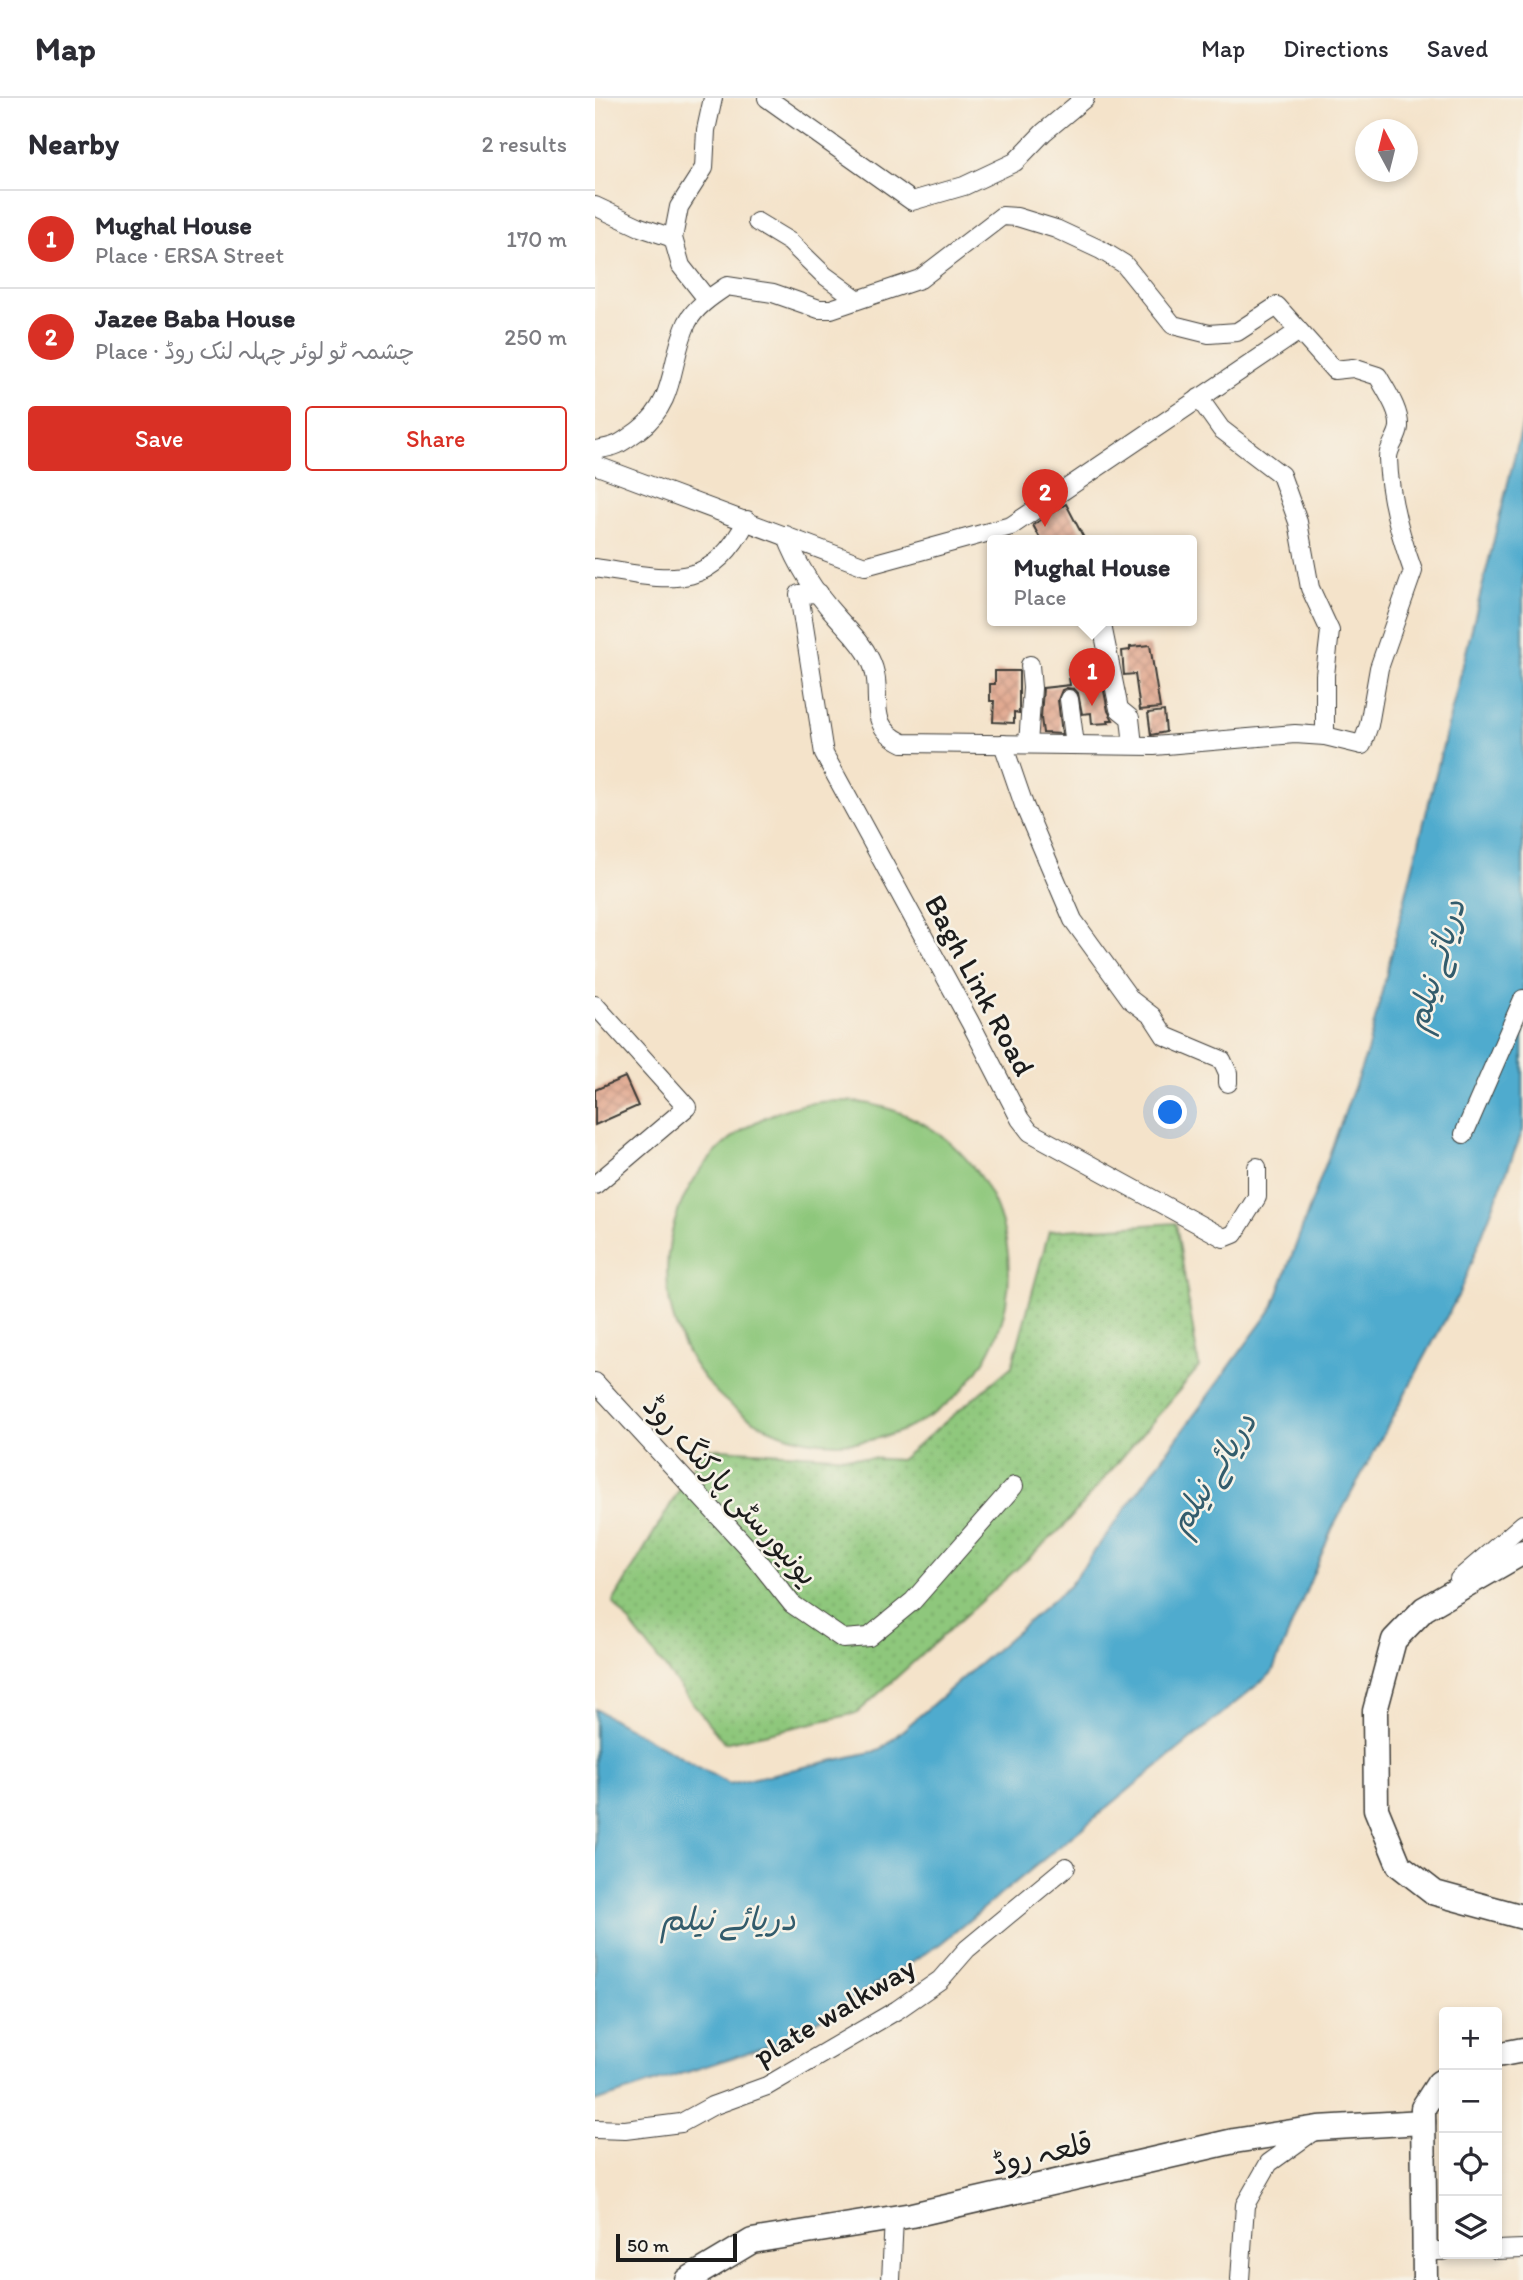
<!DOCTYPE html>
<meta charset="utf-8">
<style>
:root{--surface:#fff;--page:#f2f2f3;--text:#2b2b33;--muted:#7c7c81;--line:#e1e1e2;--accent:#d93025}
body{margin:0;font-family:Itim,"Playpen Sans Arabic",sans-serif;background:var(--page);color:var(--text)}
.controls{position:absolute;right:21px;bottom:21px;display:grid;overflow:hidden;border-radius:7px;box-shadow:0 4px 10px #0003}
.controls button{width:63px;height:63px;display:grid;place-items:center;padding:0;border:0;border-bottom:2px solid var(--line);background:var(--surface);color:var(--text);font:35px sans-serif}
.compass{position:absolute;left:760px;top:21px;width:63px;height:63px;border-radius:50%;background:var(--surface);box-shadow:0 4px 10px #0003;rotate:353deg}
.scale{position:absolute;left:21px;bottom:18px;width:121px;box-sizing:border-box;padding-left:7px;border:4px solid #1c1c1c;border-top:0;font-size:19px;line-height:24px;white-space:nowrap;color:#1c1c1c;-webkit-text-stroke:5px #f7f3e8;paint-order:stroke}
.you{position:absolute;left:576px;top:1015px;width:24px;height:24px;margin:-18px;border:5px solid #fff;border-radius:50%;background:#1a73e8;box-shadow:0 0 0 10px #1a73e833}
.badge{display:grid;place-items:center;width:46px;height:46px;border-radius:50%;background:var(--accent);color:#fff;font-size:23px;font-weight:700}
.pin{position:absolute;translate:-50% -58px;filter:drop-shadow(0 2px 4px #0008)}
.pin::after{content:'';position:absolute;top:37px;width:24px;height:21px;background:inherit;clip-path:polygon(0 0,100% 0,50% 100%)}
.popup{position:absolute;left:392px;top:437px;width:210px;height:91px;box-sizing:border-box;display:grid;place-content:center;border-radius:7px;background:var(--surface);filter:drop-shadow(0 2px 5px #0005);font-size:23px;white-space:nowrap;color:var(--muted)}
.popup b{font-size:26px;color:var(--text)}
.popup::after{content:'';position:absolute;left:50%;top:100%;margin-left:-14px;border:14px solid transparent;border-top-color:var(--surface)}
.list{margin:0;padding:0;list-style:none}
h2{display:flex;justify-content:space-between;align-items:center;height:91px;margin:0;padding:0 28px;font-size:30px}
h2 small{font-size:23px;font-weight:400;color:var(--muted)}
.list li{display:grid;grid-template-columns:46px 1fr auto;gap:21px;align-items:center;box-sizing:border-box;height:98px;padding:0 28px;border-top:2px solid var(--line)}
.list b{display:block;font-size:26px;white-space:nowrap}
.list p{margin:0;font-size:23px;white-space:nowrap;color:var(--muted)}
.list em{font-size:23px;font-style:normal;color:var(--muted)}
.actions{display:flex;gap:14px;padding:21px 28px}
.actions a{flex:1;padding:16px 0;border:2px solid var(--accent);border-radius:7px;text-align:center;font-size:24px;color:var(--accent)}
.actions .main{background:var(--accent);color:#fff}
.icon{flex:none;width:38px;height:38px;fill:none;stroke:currentColor;stroke-width:2;stroke-linecap:round;stroke-linejoin:round}
.map{position:relative;flex:none;width:928px;height:2182px;overflow:hidden}
header{display:flex;align-items:center;gap:42px;box-sizing:border-box;height:98px;padding:0 35px;background:var(--surface);border-bottom:2px solid var(--line)}
header strong{font-size:33px}
nav{display:flex;gap:38px;margin-inline-start:auto;font-size:24px}
main{display:flex}
aside{flex:1;background:var(--surface)}
.map>svg:first-child{display:block}
</style>
<header>
<strong>Map</strong>
<nav><a>Map</a><a>Directions</a><a>Saved</a></nav>
</header>
<main>
<aside>
<h2>Nearby<small>2 results</small></h2>
<ul class="list">
<li><span class="badge">1</span><div><b>Mughal House</b><p>Place · ERSA Street</p></div><em>170 m</em></li>
<li><span class="badge">2</span><div><b>Jazee Baba House</b><p>Place · چشمہ ٹو لوئر چہلہ لنک روڈ</p></div><em>250 m</em></li>
</ul>
<div class="actions"><a class="main">Save</a><a>Share</a></div>
</aside>
<div class="map">
<svg width="928" height="2182" viewBox="0 0 928 2182">
<defs>
<pattern id="grass-dots" width="8" height="8" patternUnits="userSpaceOnUse" patternTransform="scale(1.75)"><rect width="8" height="8" fill="#8ec77b"/><path d="M2 2h.1M6 6h.1" fill="none" stroke="#7aaa6a" stroke-width="1.8" stroke-linecap="round"/></pattern>
<pattern id="building-cross-hatch" width="8" height="8" patternUnits="userSpaceOnUse" patternTransform="scale(1.75)"><rect width="8" height="8" fill="#e1a78e"/><path d="M0 0l8 8M0 8l8-8" fill="none" stroke="#c08f7a"/></pattern>
</defs>
<rect width="100%" height="100%" fill="#f7f3e8"/>
<filter id="ink" filterUnits="userSpaceOnUse"><feTurbulence type="fractalNoise" baseFrequency=".0143" numOctaves="2"/><feDisplacementMap in="SourceGraphic" scale="14" xChannelSelector="R" yChannelSelector="G"/><feConvolveMatrix kernelMatrix="1 2 1 2 8 2 1 2 1" color-interpolation-filters="sRGB"/></filter>
<filter id="wash" filterUnits="userSpaceOnUse"><feTurbulence type="fractalNoise" baseFrequency=".00686" numOctaves="4" result="noise"/><feDisplacementMap in="SourceGraphic" scale="28" xChannelSelector="R" yChannelSelector="G"/><feGaussianBlur stdDeviation="1.57" result="paint"/><feColorMatrix in="noise" values="0 0 0 0 0 0 0 0 0 0 0 0 0 0 0 0 0 1.4 0 .05"/><feComposite in="paint" operator="in"/></filter>
<g filter="url(#wash)">
<rect width="100%" height="100%" fill="#f4e3ca"/>
<path fill="url(#grass-dots)" stroke="#55724c" stroke-width="2" d="M581,1125L604,1269L468,1429L262,1615L129,1645L18,1504L109,1350L305,1362L417,1268L454,1133Z"/>
<circle fill="#8ec77b" stroke="#55724c" stroke-width="2" cx="243" cy="1174" r="171"/>
<path fill="#50abce" stroke="#366475" stroke-width="2" d="M928,324V1032L864,1196L737,1431L677,1575L345,1846L192,1942L0,2004V1611L134,1686L285,1652L474,1488L678,1209L772,954Z"/>
<g id="blocks">
<g fill="url(#building-cross-hatch)">
<path d="M471,406L490,442H446L438,427Z"/>
<path d="M555,547L565,610L545,612L540,576L529,577L527,553L535,552V549Z"/>
<path d="M504,568L513,613L518,622H513L514,625L497,626L496,615L487,616L483,595L479,591L472,590L467,592L463,602L467,636L448,635L446,620L448,590L475,587L473,571Z"/>
<path d="M400,573H424V615L419,614V625L398,624L399,603H395V586H400Z"/>
<path d="M569,613L571,634L556,637L553,615Z"/>
<path d="M30,979L43,1008L0,1027V992Z"/>
</g>
</g>
</g>
<g filter="url(#ink)">
<use href="#blocks" fill-opacity="0" stroke="#3c3a36" stroke-width="2"/>
<g fill="none" stroke-linecap="round" stroke-linejoin="round">
<g stroke="#3c3a36" stroke-width="20">
<g id="street">
<path d="M172,0L317,103L369,88L420,64L449,34L490,0"/>
<path d="M0,108L45,129L78,140"/>
<path d="M162,124L195,144L229,177L262,201"/>
<path d="M112,201L86,168L78,140L84,109L109,70L111,32L118,0"/>
<path d="M604,300L626,331L686,377L703,424L715,490L735,533L730,577V638"/>
<path d="M0,352C24,348 25,346 44,332C82,303 74,265 92,225C100,209 117,198 132,188L178,195L224,211H236L325,181L407,118L422,119L461,131L506,152L529,166L578,227L614,236L642,234L682,208L739,272L758,270L783,278C791,293 805,312 804,329C803,340 793,349 793,360C794,399 805,437 818,473L784,570L774,627L767,647L730,638L700,636L559,648L308,645C266,625 292,595 275,561C267,544 254,533 242,519C221,496 202,466 191,437"/>
<path d="M0,367L270,468L416,428L704,233"/>
<path d="M0,470C69,480 114,498 152,422"/>
<path d="M224,495L204,496L229,656L375,924L425,1021L435,1034L629,1140L639,1136L662,1099V1069"/>
<path d="M506,522L524,611L535,620L538,647"/>
<path d="M474,601L480,647"/>
<path d="M408,646L429,707L478,822L536,902L557,918L570,938L627,962L633,975V985"/>
<path d="M433,646L437,590L435,567"/>
<path d="M0,907L92,1009L0,1087"/>
<path d="M869,1036L928,901"/>
<path d="M0,1284L151,1448L197,1506L248,1541L274,1539L318,1503L419,1388"/>
<path d="M864,1481L928,1426"/>
<path d="M0,2031L30,2032L86,2025L117,2008L172,1988L302,1912L345,1882L372,1851L471,1769"/>
<path d="M902,2152L928,2151"/>
<path d="M829,2153H849"/>
<path d="M296,2182L299,2120"/>
<path d="M645,2182L650,2107L674,2065L720,2032"/>
</g>
</g>
<g stroke="#3c3a36" stroke-width="27">
<g id="secondary">
<path d="M928,1454L829,1511L799,1542L780,1613L781,1711L804,1767L840,1795L928,1819"/>
<path d="M902,1957L928,1952"/>
<path d="M92,2182L157,2143L317,2117L639,2043L723,2030L828,2024"/>
<path d="M830,2182L828,2010L844,1985L849,1982"/>
</g>
</g>
<use href="#street" stroke="#fff" stroke-width="18"/>
<use href="#secondary" stroke="#fff" stroke-width="24"/>
</g>
</g>
<g text-anchor="middle" dominant-baseline="central" stroke-width="5" stroke-linejoin="round" paint-order="stroke">
<g font-size="30" fill="#1c1c1c" stroke="#f7f3e8">
<text transform="translate(385 887) rotate(62)">Bagh Link Road</text>
<text transform="translate(136 1392) rotate(48)">یونیورسٹی پارکنگ روڈ</text>
<text transform="translate(239 1913) rotate(-31)">plate walkway</text>
<text transform="translate(447 2055) rotate(-13)">قلعہ روڈ</text>
</g>
<g font-size="32" font-style="italic" fill="#335c6c" stroke="#f7f3e8">
<text transform="translate(840 867) rotate(-73)">دریائے نیلم</text>
<text transform="translate(617 1375) rotate(-58)">دریائے نیلم</text>
<text x="133" y="1821">دریائے نیلم</text>
</g>
</g>
</svg>
<div class="controls">
<button>+</button>
<button>−</button>
<button><svg class="icon" aria-label="locate" viewBox="0 0 24 24"><circle cx="12" cy="12" r="6"/><path d="M12 2v4M12 18v4M2 12h4M18 12h4"/></svg></button>
<button><svg class="icon" aria-label="layers" viewBox="0 0 24 24"><path d="M12 4l9 5-9 5-9-5zM3 14l9 5 9-5"/></svg></button>
</div>
<svg class="compass" viewBox="-18 -18 36 36"><path d="M0-13l5 13h-10z" fill="#e53935"/><path d="M0 13l5-13h-10z" fill="#7c7c81"/></svg>
<div class="scale">50 m</div>
<div class="you"></div>
<div class="pin badge" style="left:497px;top:608px">1</div>
<div class="popup"><b>Mughal House</b>Place</div>
<div class="pin badge" style="left:450px;top:429px">2</div>
</div>
</main>
